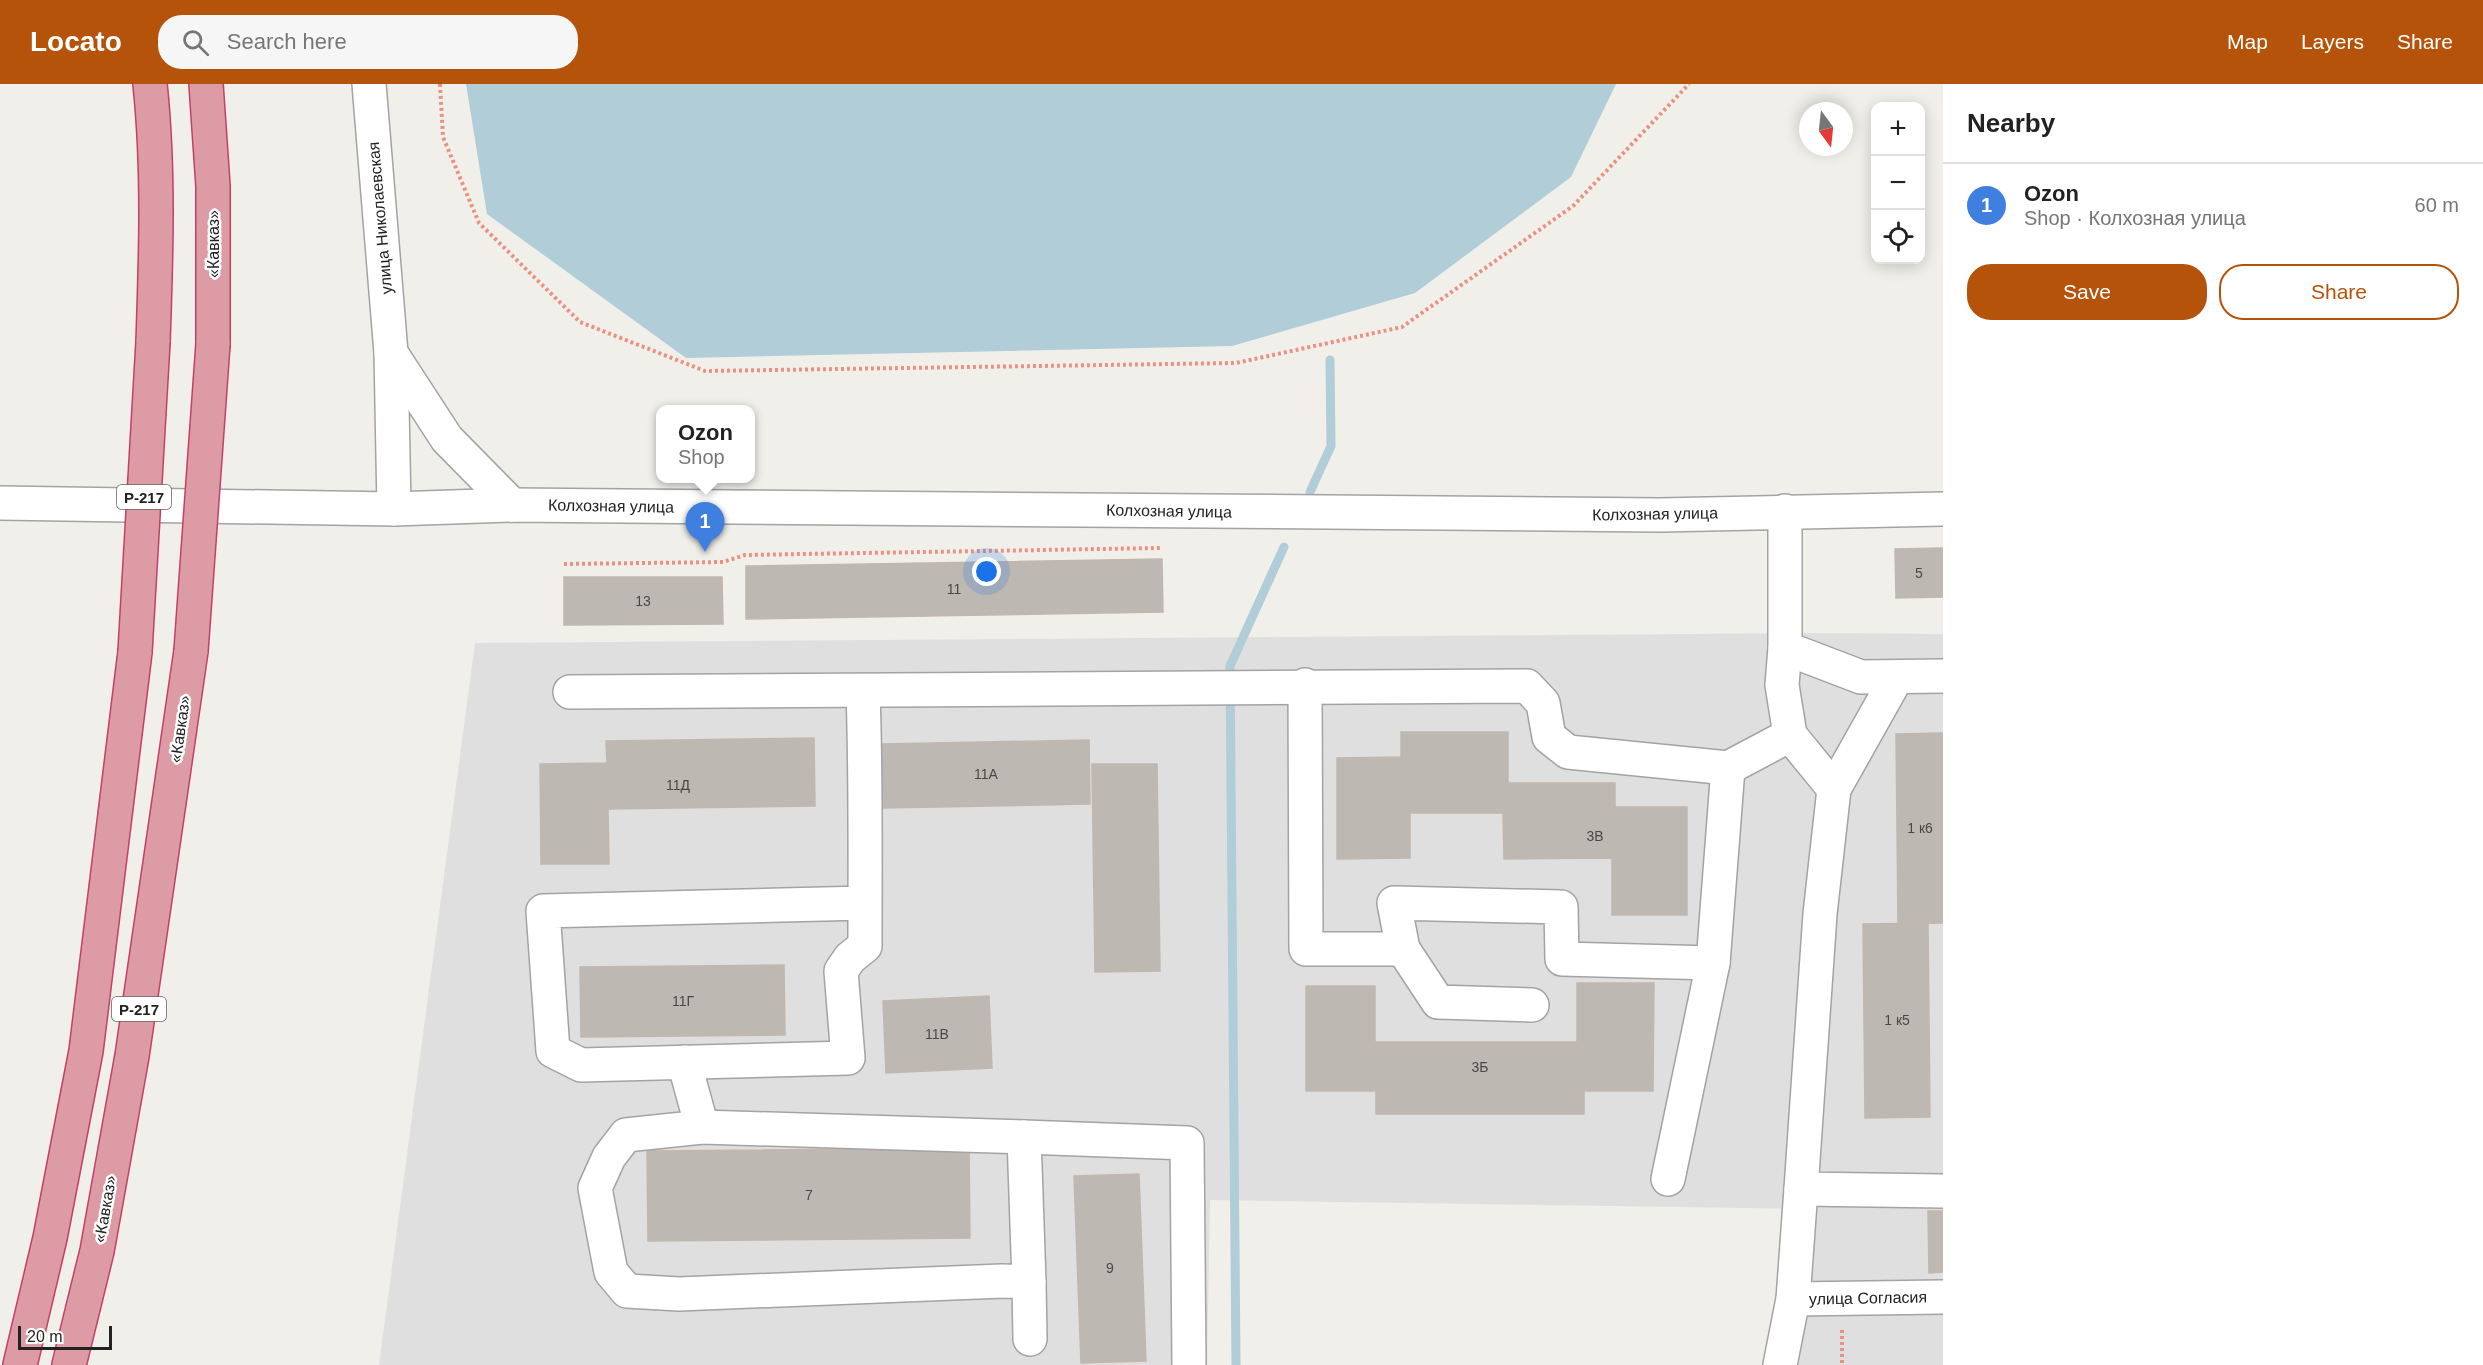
<!DOCTYPE html>
<meta charset="utf-8">
<style>
:root{--surface:#fff;--page:#f6f6f6;--text:#222;--muted:#767676;--line:#e0e0e0;--accent:#b45309}
body{margin:0;font-family:Arial,sans-serif;background:var(--page);color:var(--text)}
.controls{position:absolute;right:18px;top:18px;display:grid;overflow:hidden;border-radius:12px;box-shadow:0 3px 15px #0003}
.controls button{width:54px;height:54px;display:grid;place-items:center;padding:0;border:0;border-bottom:2px solid var(--line);background:var(--surface);color:var(--text);font:30px sans-serif}
.compass{position:absolute;left:1799px;top:18px;width:54px;height:54px;border-radius:50%;background:var(--surface);box-shadow:0 3px 15px #0003;rotate:165deg}
.scale{position:absolute;left:18px;bottom:15px;width:94px;box-sizing:border-box;padding-left:6px;border:3px solid #222;border-top:0;font-size:16px;line-height:21px;white-space:nowrap;color:#222;-webkit-text-stroke:4px #fff;paint-order:stroke}
.you{position:absolute;left:987px;top:488px;width:21px;height:21px;margin:-15px;border:4px solid #fff;border-radius:50%;background:#1a73e8;box-shadow:0 0 0 9px #1a73e833}
.badge{display:grid;place-items:center;width:39px;height:39px;border-radius:50%;background:var(--accent);color:#fff;font-size:20px;font-weight:700}
.pin{position:absolute;translate:-50% -50px;filter:drop-shadow(0 2px 3px #0008)}
.pin::after{content:'';position:absolute;top:32px;width:21px;height:18px;background:inherit;clip-path:polygon(0 0,100% 0,50% 100%)}
.popup{position:absolute;left:656px;top:321px;width:99px;height:78px;box-sizing:border-box;display:grid;place-content:center;border-radius:12px;background:var(--surface);filter:drop-shadow(0 2px 4px #0005);font-size:20px;white-space:nowrap;color:var(--muted)}
.popup b{font-size:22px;color:var(--text)}
.popup::after{content:'';position:absolute;left:50%;top:100%;margin-left:-12px;border:12px solid transparent;border-top-color:var(--surface)}
.list{margin:0;padding:0;list-style:none}
h2{display:flex;justify-content:space-between;align-items:center;height:78px;margin:0;padding:0 24px;font-size:26px}
h2 small{font-size:20px;font-weight:400;color:var(--muted)}
.list li{display:grid;grid-template-columns:39px 1fr auto;gap:18px;align-items:center;box-sizing:border-box;height:84px;padding:0 24px;border-top:2px solid var(--line)}
.list b{display:block;font-size:22px;white-space:nowrap}
.list p{margin:0;font-size:20px;white-space:nowrap;color:var(--muted)}
.list em{font-size:20px;font-style:normal;color:var(--muted)}
.actions{display:flex;gap:12px;padding:18px 24px}
.actions a{flex:1;padding:14px 0;border:2px solid var(--accent);border-radius:24px;text-align:center;font-size:21px;color:var(--accent)}
.actions .main{background:var(--accent);color:#fff}
.icon{flex:none;width:33px;height:33px;fill:none;stroke:currentColor;stroke-width:2;stroke-linecap:round;stroke-linejoin:round}
.map{position:relative;flex:none;width:1943px;height:1281px;overflow:hidden}
header{display:flex;align-items:center;gap:36px;box-sizing:border-box;height:84px;padding:0 30px;background:var(--accent);color:#fff}
header strong{font-size:28px}
nav{display:flex;gap:33px;margin-inline-start:auto;font-size:21px}
.search{width:420px;height:54px;background:var(--page);display:flex;align-items:center;gap:15px;box-sizing:border-box;padding:0 21px;border-radius:24px;color:var(--muted);font-size:22px}
main{display:flex}
aside{flex:1;background:var(--surface)}
.map>svg:first-child{display:block}
</style>
<header>
<strong>Locato</strong>
<div class="search"><svg class="icon" aria-label="search" viewBox="0 0 24 24"><circle cx="10" cy="10" r="6"/><path d="M15 15l6 6"/></svg>Search here</div>
<nav><a>Map</a><a>Layers</a><a>Share</a></nav>
</header>
<main>
<div class="map">
<svg width="1943" height="1281" viewBox="0 0 1943 1281">
<rect width="100%" height="100%" fill="#f1efea"/>
<path fill="#e0dfdf" d="M1818,549L1943,550V1281H1786L1813,1125L1210,1116L1207,1281H379L475,559Z"/>
<path fill="#b0cdd8" d="M466,0H1616L1571,93L1415,209L1232,262L686,274L487,130Z"/>
<g fill="none" stroke-linecap="round" stroke-linejoin="round">
<g stroke="#b0cdd8" stroke-width="9">
<path d="M1310,408L1331,362L1330,276"/>
<path d="M1236,1281L1230,582L1284,463"/>
</g>
</g>
<g fill="#beb8b3" stroke="#c1b7ae" stroke-width="1.5">
<path d="M1943,464V513L1896,514L1895,465Z"/>
<path d="M1162,475L1163,528L746,535V482Z"/>
<path d="M564,493H722L723,540L564,541Z"/>
<path d="M1401,648H1508V699H1615V723H1687V831H1612V774L1504,775L1503,729H1410V774L1337,775V674L1401,673Z"/>
<path d="M1943,649V839L1898,840L1896,650Z"/>
<path d="M814,654L815,722L608,725L609,780H541L540,680L607,679L606,657Z"/>
<path d="M1089,656L1090,720L883,724L882,660Z"/>
<path d="M1092,680H1157L1160,887L1095,888Z"/>
<path d="M1928,839L1930,1033L1865,1034L1863,840Z"/>
<path d="M784,881L785,951L581,953L580,883Z"/>
<path d="M1577,899H1654L1653,1007H1584V1030H1376V1007H1306V902H1375V958H1577Z"/>
<path d="M989,912L992,984L886,989L883,917Z"/>
<path d="M969,1064L970,1154L648,1157L647,1067Z"/>
<path d="M1139,1090L1146,1277L1081,1279L1074,1092Z"/>
<path d="M1928,1127H1943V1188L1929,1189Z"/>
</g>
<g fill="none" stroke-linecap="round" stroke-linejoin="round">
<g stroke="#a3a3a3" stroke-width="36">
<g id="minor">
<path d="M369,0L391,269L394,425"/>
<path d="M391,269L447,355L512,421"/>
<path d="M0,419L394,425L512,421L1660,431L1943,425"/>
<path d="M1785,427V564L1782,601L1790,651L1834,705L1820,830L1801,1105L1943,1107"/>
<path d="M1785,564L1861,593L1943,592"/>
<path d="M1305,601L1306,865H1403L1438,918L1532,921"/>
<path d="M863,607C866,692 865,777 865,862L850,874L841,887L848,974L581,981L553,967L543,827L865,819"/>
<path d="M570,608L1527,602L1543,619L1549,653L1568,668L1728,684L1790,651"/>
<path d="M1834,705L1897,593"/>
<path d="M1403,865L1394,819L1561,823L1562,875L1713,879"/>
<path d="M684,978L702,1043L626,1051L609,1073L595,1104L611,1188L627,1207L679,1210L1002,1197L1029,1198L1024,1053L702,1043"/>
<path d="M1024,1053L1187,1059L1189,1281"/>
<path d="M1668,1095L1713,879L1728,684"/>
<path d="M1029,1198L1030,1255"/>
<path d="M1793,1215L1943,1213"/>
<path d="M1780,1281L1793,1215L1801,1105"/>
</g>
</g>
<g stroke="#c63f66" stroke-width="36">
<g id="highway">
<path d="M150,0C159,85 156,172 153,258"/>
<path d="M206,0L213,102V260"/>
<path d="M20,1281L50,1154L86,967L135,568"/>
<path d="M69,1281L97,1167L132,972L191,567"/>
</g>
</g>
<g stroke="#ea9282" stroke-width="4" stroke-dasharray="3 3" stroke-linecap="butt">
<path d="M440,0L443,53L479,139L580,238L705,287L1236,279L1402,243L1573,122L1689,0"/>
<path d="M564,480L723,478L745,471L1160,464"/>
<path d="M1842,1246V1281"/>
</g>
<use href="#minor" stroke="#fff" stroke-width="33"/>
<use href="#highway" stroke="#dd9ca5" stroke-width="33"/>
<g stroke="#c63f66" stroke-width="36" stroke-linecap="butt">
<g id="highway-bridge">
<path d="M191,567L213,260"/>
<path d="M135,568L153,258"/>
</g>
</g>
<use href="#highway-bridge" stroke="#dd9ca5" stroke-width="33"/>
</g>
<g text-anchor="middle" dominant-baseline="central" stroke-width="5" stroke-linejoin="round" paint-order="stroke">
<g font-size="14" fill="#494846">
<text x="1919" y="489">5</text>
<text x="954" y="505">11</text>
<text x="643" y="517">13</text>
<text x="986" y="690">11А</text>
<text x="678" y="701">11Д</text>
<text x="1920" y="744">1 к6</text>
<text x="1595" y="752">3В</text>
<text x="683" y="917">11Г</text>
<text x="1897" y="936">1 к5</text>
<text x="937" y="950">11В</text>
<text x="1480" y="983">3Б</text>
<text x="809" y="1111">7</text>
<text x="1110" y="1184">9</text>
</g>
<g fill="#fff" stroke="#646464" stroke-width="1.5">
<rect x="117" y="401" width="54" height="24" rx="4.5"/>
<rect x="112" y="913" width="54" height="24" rx="4.5"/>
</g>
<g font-size="15" font-weight="bold" fill="#222">
<text x="144" y="413">Р-217</text>
<text x="139" y="925">Р-217</text>
</g>
<g font-size="16" fill="#222" stroke="#fff">
<text transform="translate(380 134) rotate(-95)">улица Николаевская</text>
<text transform="translate(213 160) rotate(-90)">«Кавказ»</text>
<text transform="translate(611 422) rotate(1)">Колхозная улица</text>
<text transform="translate(1169 427) rotate(1)">Колхозная улица</text>
<text transform="translate(1655 430) rotate(-1)">Колхозная улица</text>
<text transform="translate(180 645) rotate(-82)">«Кавказ»</text>
<text transform="translate(105 1125) rotate(-80)">«Кавказ»</text>
<text transform="translate(1868 1214) rotate(-1)">улица Согласия</text>
</g>
</g>
</svg>
<div class="controls">
<button>+</button>
<button>−</button>
<button><svg class="icon" aria-label="locate" viewBox="0 0 24 24"><circle cx="12" cy="12" r="6"/><path d="M12 2v4M12 18v4M2 12h4M18 12h4"/></svg></button>
</div>
<svg class="compass" viewBox="-18 -18 36 36"><path d="M0-13l5 13h-10z" fill="#e53935"/><path d="M0 13l5-13h-10z" fill="#767676"/></svg>
<div class="scale">20 m</div>
<div class="you"></div>
<div class="pin badge" style="left:705px;top:468px;background:#3f7fe0">1</div>
<div class="popup"><b>Ozon</b>Shop</div>
</div>
<aside>
<h2>Nearby<small></small></h2>
<ul class="list">
<li><span class="badge" style="background:#3f7fe0">1</span><div><b>Ozon</b><p>Shop · Колхозная улица</p></div><em>60 m</em></li>
</ul>
<div class="actions"><a class="main">Save</a><a>Share</a></div>
</aside>
</main>
